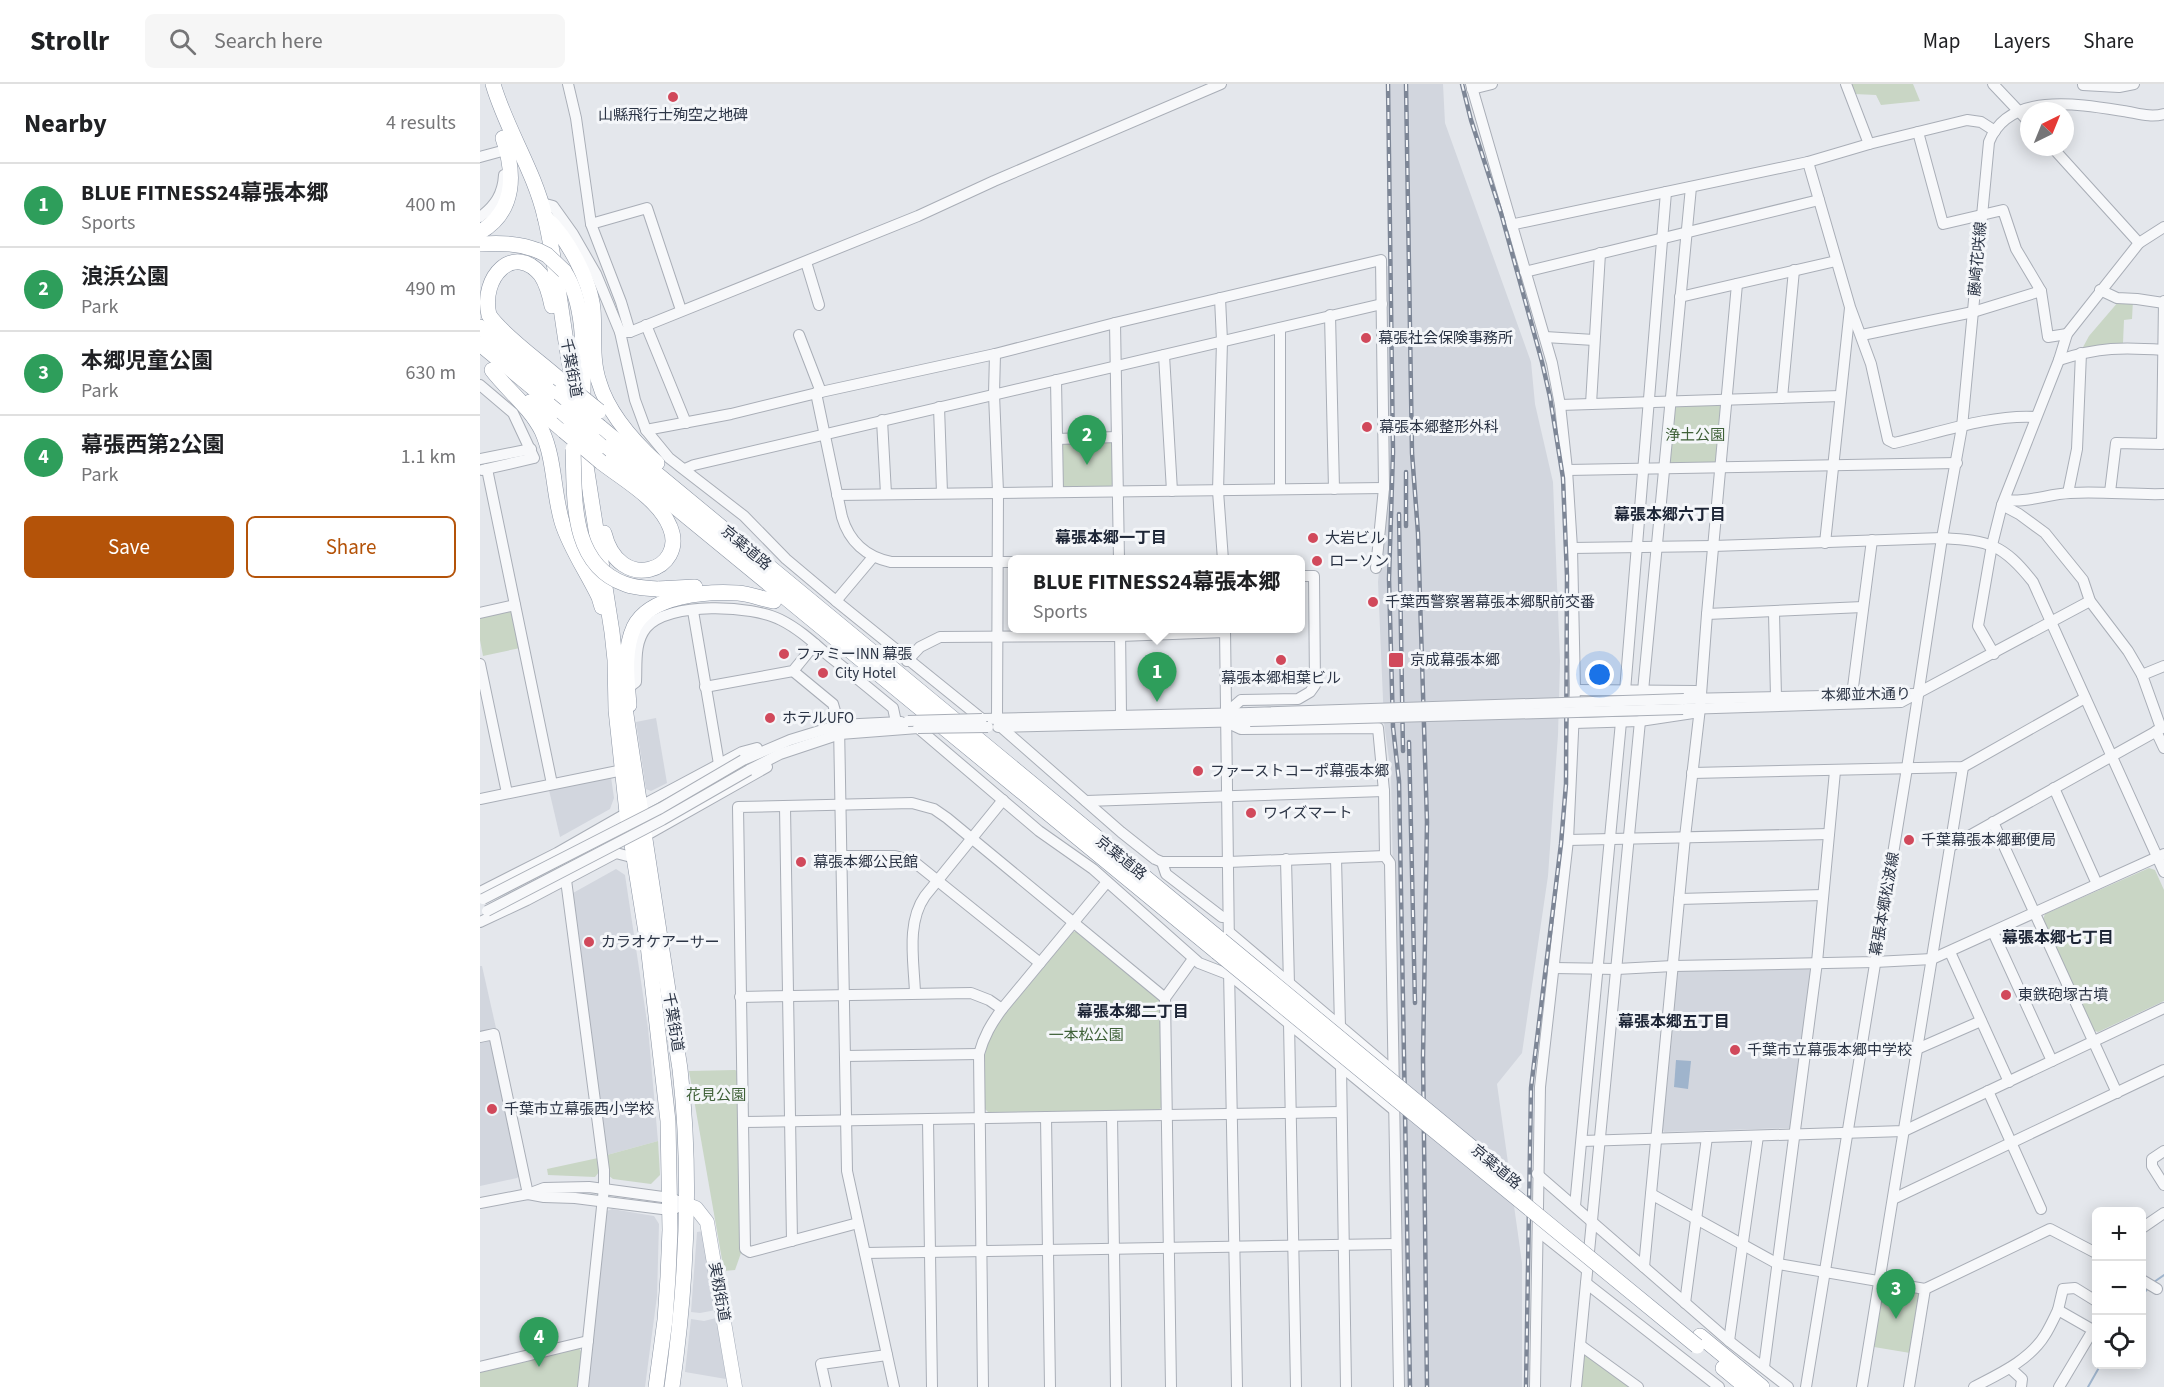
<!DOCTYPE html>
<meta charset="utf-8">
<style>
:root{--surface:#fff;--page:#f6f6f6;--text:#202124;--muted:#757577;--line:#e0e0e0;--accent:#b45309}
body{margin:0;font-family:"Source Sans 3","Noto Sans JP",sans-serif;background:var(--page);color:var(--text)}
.controls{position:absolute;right:18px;bottom:18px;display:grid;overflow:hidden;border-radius:9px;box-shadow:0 3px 15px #0003}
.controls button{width:54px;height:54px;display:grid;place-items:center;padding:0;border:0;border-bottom:2px solid var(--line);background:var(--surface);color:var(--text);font:30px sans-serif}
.compass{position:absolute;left:1540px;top:18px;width:54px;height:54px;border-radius:50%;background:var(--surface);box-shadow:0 3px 15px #0003;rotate:43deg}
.you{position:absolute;left:1120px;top:591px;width:21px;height:21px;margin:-15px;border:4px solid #fff;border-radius:50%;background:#1a73e8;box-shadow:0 0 0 9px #1a73e833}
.badge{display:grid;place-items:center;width:39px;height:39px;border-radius:50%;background:var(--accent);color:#fff;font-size:20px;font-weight:700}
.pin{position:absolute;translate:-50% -50px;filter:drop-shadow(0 2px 3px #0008)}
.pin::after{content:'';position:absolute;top:32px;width:21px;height:18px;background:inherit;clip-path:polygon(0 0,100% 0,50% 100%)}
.popup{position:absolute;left:528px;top:471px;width:297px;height:78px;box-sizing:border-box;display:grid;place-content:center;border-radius:9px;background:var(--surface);filter:drop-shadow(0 2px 4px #0005);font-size:20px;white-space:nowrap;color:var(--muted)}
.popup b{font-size:22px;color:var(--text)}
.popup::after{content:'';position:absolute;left:50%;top:100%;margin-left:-12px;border:12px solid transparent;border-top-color:var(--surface)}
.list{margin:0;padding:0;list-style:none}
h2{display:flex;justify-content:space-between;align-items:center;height:78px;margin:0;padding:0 24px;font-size:26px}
h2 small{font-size:20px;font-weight:400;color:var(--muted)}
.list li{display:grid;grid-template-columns:39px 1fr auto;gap:18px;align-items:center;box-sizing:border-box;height:84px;padding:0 24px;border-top:2px solid var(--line)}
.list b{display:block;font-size:22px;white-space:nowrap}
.list p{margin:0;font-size:20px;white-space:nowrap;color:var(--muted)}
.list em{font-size:20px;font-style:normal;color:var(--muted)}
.actions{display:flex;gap:12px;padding:18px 24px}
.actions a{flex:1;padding:14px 0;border:2px solid var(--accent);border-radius:9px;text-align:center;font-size:21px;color:var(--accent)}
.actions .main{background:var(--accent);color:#fff}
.icon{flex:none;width:33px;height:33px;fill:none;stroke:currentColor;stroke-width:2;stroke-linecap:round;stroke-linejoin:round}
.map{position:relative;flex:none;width:1684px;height:1303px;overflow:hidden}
header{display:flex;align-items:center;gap:36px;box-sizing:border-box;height:84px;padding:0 30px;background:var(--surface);border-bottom:2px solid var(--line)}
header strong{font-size:28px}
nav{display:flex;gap:33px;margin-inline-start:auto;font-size:21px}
.search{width:420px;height:54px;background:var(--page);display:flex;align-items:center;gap:15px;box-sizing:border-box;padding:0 21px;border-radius:9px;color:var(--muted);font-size:22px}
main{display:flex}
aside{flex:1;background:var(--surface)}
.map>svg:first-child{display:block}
</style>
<header>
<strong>Strollr</strong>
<div class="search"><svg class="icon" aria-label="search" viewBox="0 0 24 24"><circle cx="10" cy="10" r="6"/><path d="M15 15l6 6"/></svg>Search here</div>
<nav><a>Map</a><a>Layers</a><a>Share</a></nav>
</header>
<main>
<aside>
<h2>Nearby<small>4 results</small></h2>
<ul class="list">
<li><span class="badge" style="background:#2e9e5b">1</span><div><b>BLUE FITNESS24幕張本郷</b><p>Sports</p></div><em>400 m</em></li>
<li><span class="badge" style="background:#2e9e5b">2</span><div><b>浪浜公園</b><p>Park</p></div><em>490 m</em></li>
<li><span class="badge" style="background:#2e9e5b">3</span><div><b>本郷児童公園</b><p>Park</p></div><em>630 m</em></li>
<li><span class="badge" style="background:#2e9e5b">4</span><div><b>幕張西第2公園</b><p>Park</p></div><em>1.1 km</em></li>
</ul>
<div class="actions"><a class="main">Save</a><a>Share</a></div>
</aside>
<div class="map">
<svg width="1684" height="1303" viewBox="0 0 1684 1303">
<rect width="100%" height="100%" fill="#e4e7ec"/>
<g fill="#d2d6de">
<path d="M907,0H963L965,39L1051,278L1055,320L1073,398L1080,577L1078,651L1068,792L1042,969L1017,1000L1042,1179V1303H923L911,690L904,639L898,498L907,406L906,183L908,182Z"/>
<path d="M176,634L187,699L171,707L166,705L156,638Z"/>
<path d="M131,693L134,714L130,725L80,753L69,706Z"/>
<path d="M136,785L145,791L168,944L178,1057L127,1071L93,809Z"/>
<path d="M0,882H2L16,944L0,948Z"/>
<path d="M1329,884L1332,889L1313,1040L1309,1044L1184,1048L1181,1043L1195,892L1199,887Z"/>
<path d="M5,956L10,957L39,1092L37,1094L0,1102V957Z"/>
<path d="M132,1125L174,1132L179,1140L177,1212L165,1303H108L127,1127Z"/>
<path d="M223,1147L236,1226L220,1229L211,1228L217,1148Z"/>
<path d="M236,1234L246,1295L205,1288L211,1235L224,1237Z"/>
</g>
<g fill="#c9d6c5">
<path d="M1371,0H1433L1440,17L1401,21L1396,11L1374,10Z"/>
<path d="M1653,216L1652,235L1644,236L1643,259L1602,265L1609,252L1639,217Z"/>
<path d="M1240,318L1243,322L1238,377L1234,381H1192L1188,377L1193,325L1197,320Z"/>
<path d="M629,356L634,360V399L630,403L586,405L581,401L580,362L584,357Z"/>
<path d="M29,525L33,529L40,564L3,572L0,556V532Z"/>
<path d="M1669,784L1675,786L1684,806V917L1618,948L1612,946L1563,835L1565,830Z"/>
<path d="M598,847L678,913L681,918L683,1021L679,1026L508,1028L504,1024L505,971L508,957L517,940L593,848Z"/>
<path d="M255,986L259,988L261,1169L255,1186L244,1187L209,987Z"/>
<path d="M178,1057L180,1091L171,1100L133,1095L128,1091L127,1071Z"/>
<path d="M118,1074L119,1088L115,1093L68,1091L67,1085Z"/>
<path d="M1404,1201L1437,1206L1441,1212L1430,1269L1394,1263L1392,1259L1400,1204Z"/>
<path d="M99,1264L102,1269L98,1303H0V1288Z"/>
<path d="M1107,1270L1152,1303H1099L1102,1272Z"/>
</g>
<path fill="#9fb4cc" d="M1196,976L1211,977L1208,1005L1194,1003Z"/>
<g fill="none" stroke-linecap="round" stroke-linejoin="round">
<g stroke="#9fb4cc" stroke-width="2">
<path d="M1674,1198L1684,1191"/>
<path d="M1662,1212L1668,1204"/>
<path d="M1608,1303L1621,1280"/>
</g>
<g stroke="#a9aeb7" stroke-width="12">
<g id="minor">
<path d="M88,0L96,34L111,140L141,218L150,248"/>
<path d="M991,0L1072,279L1080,321L1087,386L1092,464L1095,606L1088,756L1060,1003L1055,1303"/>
<path d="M1366,0L1389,60"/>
<path d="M1513,0L1549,38"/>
<path d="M1603,1L1639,3L1654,0"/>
<path d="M992,5L1012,0"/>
<path d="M1438,48L1463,140L1523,126L1536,165L1561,207L1568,253L1587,250"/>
<path d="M1572,63L1659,159"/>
<path d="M0,73L22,67"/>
<path d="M1328,78L1370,223L1391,280L1408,356L1414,359C1458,349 1511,330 1556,333"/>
<path d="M62,119L73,122L93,150L116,190L140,248L155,316L166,346L189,374L264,432L306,475L356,517L393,473"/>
<path d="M0,133C15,122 23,110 24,91"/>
<path d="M111,140L167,124L201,226"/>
<path d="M1030,141L1328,78L1389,60L1487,36L1501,38L1515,47"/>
<path d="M326,178L339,221"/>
<path d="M1045,188L1339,116"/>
<path d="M1620,206L1637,214L1657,215L1684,219"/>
<path d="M1200,213L1356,177"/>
<path d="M740,214L742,257L738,407L743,476"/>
<path d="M850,231L854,405"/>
<path d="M635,239L639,476"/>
<path d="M166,241L206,339"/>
<path d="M800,244V405"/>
<path d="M140,248H150L438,132L514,97L741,0"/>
<path d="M319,251L341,308"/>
<path d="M1382,251L1493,228L1561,207"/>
<path d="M1065,253L1114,256"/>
<path d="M515,270L514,310L518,408L517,635L521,643L641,748L675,775L682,778H748L905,772"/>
<path d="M684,271L692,407"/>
<path d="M1579,276C1619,263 1643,263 1684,266"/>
<path d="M576,296L578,408"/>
<path d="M0,301L33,329L54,374L2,386"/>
<path d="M336,309L362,433C369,457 386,473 411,478H533"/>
<path d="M1302,314L1314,186"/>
<path d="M1111,320L1120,169"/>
<path d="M1080,321L1360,312"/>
<path d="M459,323L462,409"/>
<path d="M402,336L406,410"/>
<path d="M166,346L251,330L341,308L515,270L635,239L901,176L904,404L896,484"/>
<path d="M577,355L637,353"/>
<path d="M0,375L51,365"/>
<path d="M7,385L72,700"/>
<path d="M205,385L214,381L902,220"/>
<path d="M1087,386L1477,379"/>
<path d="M1630,408L1636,359L1682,360L1684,217"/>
<path d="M1588,409L1597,365L1601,269"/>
<path d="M357,411L904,404"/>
<path d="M1525,416C1547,419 1568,410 1590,409C1621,407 1653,411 1684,410"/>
<path d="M1522,421L1539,430L1565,449L1603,496L1610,517L1648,567L1662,591L1681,644"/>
<path d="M1345,459L1370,224"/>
<path d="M1092,464L1233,462L1462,454C1510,457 1523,460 1553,498L1684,788"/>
<path d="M356,517L502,635L770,629"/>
<path d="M213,527L239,680"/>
<path d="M0,529L35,521"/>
<path d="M1294,529L1296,613"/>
<path d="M1227,530L1383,523"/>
<path d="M640,544L641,631"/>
<path d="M745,544L749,865"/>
<path d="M1514,570L1498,542L1512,461L1522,421L1579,276L1587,250L1659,159L1684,143"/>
<path d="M427,577L440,563L460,553L640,552L745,548"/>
<path d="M0,580L27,709"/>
<path d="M313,587L353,620L359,641L367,1087L414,1303"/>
<path d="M1662,591L1684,582"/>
<path d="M225,603L313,587L335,560"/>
<path d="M148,604L156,598C157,580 154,559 166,544C188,517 273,521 301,536C319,545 334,559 349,572C371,589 392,607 413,624L416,638"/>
<path d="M1095,606L1216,607L1221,615"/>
<path d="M1145,607L1186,108"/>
<path d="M1163,607L1211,103"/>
<path d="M1372,611L1392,456"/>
<path d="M1204,615L1435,610"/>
<path d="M1203,625L1421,618L1610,517"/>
<path d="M746,629L761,616L818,615L830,608L835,601L834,492H821"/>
<path d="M746,638L761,645L898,644L904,707L905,772L910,779L919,1303"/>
<path d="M1094,639L1160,637L1213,629"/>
<path d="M518,643L770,637"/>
<path d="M1676,647L1684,664"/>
<path d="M263,676L310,656L359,641L421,638"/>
<path d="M269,686L300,670L360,650L438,644L559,747L613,785L719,879L750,891L914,1026"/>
<path d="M1212,689L1483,683L1605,614"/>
<path d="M1574,704L1617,800"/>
<path d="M0,715L143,686"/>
<path d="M606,717L904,707"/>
<path d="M305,723L312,1157"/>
<path d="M156,727L161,722L262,668L277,664"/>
<path d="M1513,738L1637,1009"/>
<path d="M165,752L287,683"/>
<path d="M1088,756L1349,750"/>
<path d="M1471,762L1684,643"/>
<path d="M362,772H415L433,777L560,879"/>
<path d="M856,774L860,943"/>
<path d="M806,775L809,901"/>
<path d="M682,778L686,790L742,833H748"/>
<path d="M86,796L124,1086V1104L103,1303"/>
<path d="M0,808L77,769L147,729"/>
<path d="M1199,815L1343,811"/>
<path d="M0,838L47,816L136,769L155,774"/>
<path d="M749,848L913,987"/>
<path d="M1513,848L1572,977"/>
<path d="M1470,868L1529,998"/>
<path d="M1073,884L1137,885L1193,882L1395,878L1452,875L1684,770"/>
<path d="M749,886L757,1303"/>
<path d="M435,909C434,878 426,839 445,812L523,716"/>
<path d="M260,913L491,909L509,916L522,925"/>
<path d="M809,939L816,1303"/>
<path d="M0,953L14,950L48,1110"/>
<path d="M1437,965L1501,937"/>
<path d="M365,972L499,970"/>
<path d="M861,982L866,1303"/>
<path d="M1508,1007L1561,1125"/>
<path d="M632,1032L636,1303"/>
<path d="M566,1033L570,1303"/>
<path d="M448,1036L452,1303"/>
<path d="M263,1038L861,1028"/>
<path d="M1102,1057L1424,1047L1684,924"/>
<path d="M1684,1067L1672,1075V1082L1684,1101"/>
<path d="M1057,1090L1249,1257L1308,1303"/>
<path d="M48,1110L64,1113L95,1114L190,1126L196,1124"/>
<path d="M1171,1110L1298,1180L1445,1205L1570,1145L1616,1169"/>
<path d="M1413,1115L1684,986"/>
<path d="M0,1119L48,1110L64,1104L109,1103L190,1114L208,1121"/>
<path d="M1095,1122L1141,638"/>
<path d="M378,1139L270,1168L265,1165L258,723L432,719L454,725L467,734L685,914"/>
<path d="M1662,1144L1684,1129"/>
<path d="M1058,1147L1107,1186"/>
<path d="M385,1169L915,1160"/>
<path d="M1164,1183L1205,753L1220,624L1227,530L1257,200"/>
<path d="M1662,1196L1677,1205"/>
<path d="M1106,1199L1239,1303"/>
<path d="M1205,1219L1227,1053"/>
<path d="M1578,1226L1583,1205L1595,1204L1616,1217"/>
<path d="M1249,1257L1278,1052"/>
<path d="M1100,1261L1158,1303"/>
<path d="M0,1283L108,1257"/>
<path d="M1284,1283L1337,878L1355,687"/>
<path d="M1530,1284L1542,1295L1541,1303"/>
<path d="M346,1303L341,1280L407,1271"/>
<path d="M503,1303L499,970C504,952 511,940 522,925L627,798"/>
<path d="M691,1303L685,914L713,875"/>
<path d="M1096,1303L1160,637"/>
<path d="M1326,1303L1427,684L1462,454L1482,343L1509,58C1529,7 1600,20 1643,27C1657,29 1670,34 1684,30"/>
<path d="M1382,1303L1483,683"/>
<path d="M1429,1303L1445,1205"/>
<path d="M1494,1303C1519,1290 1550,1276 1565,1251C1570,1243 1574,1234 1578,1226L1613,1246L1579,1303"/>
</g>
</g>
<g stroke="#a3abb8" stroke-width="15">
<path id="major" d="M208,1121L216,1124L227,1138L255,1303"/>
</g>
<g stroke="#8b94a3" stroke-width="16">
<g id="highway">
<path d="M13,0C26,45 54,86 65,133C79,192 83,254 96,314"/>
<path d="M65,133C87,153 110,196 113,225C115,249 111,275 119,298C128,329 154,358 177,379"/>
<path d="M0,148C36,127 35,89 23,54"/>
<path d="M0,160C21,159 39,159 59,167"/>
<path d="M84,187C107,222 103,275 103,316"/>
<path d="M72,222C70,212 67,200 61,191C34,158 0,193 9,231C20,249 60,278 78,294"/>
<path d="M0,243L79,309"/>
<path d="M0,260L82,328"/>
<path d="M12,286C28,307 50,323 62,347C75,376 73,408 82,438C90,464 107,488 119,513L122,523"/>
<path d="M50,318L84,347"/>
<path d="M120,343L741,856"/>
<path d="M102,356L132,548L135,576L136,626L147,729L168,861L188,1037L190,1146L188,1193L185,1236L176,1303"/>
<path d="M121,362L737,868"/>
<path d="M121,378C144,396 179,415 190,443C208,486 139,511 124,449"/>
<path d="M177,505L215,503"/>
<path d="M143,611L200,985C212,1092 207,1197 192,1303"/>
<path d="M149,621C147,596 143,567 154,543C170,511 227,507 258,509C271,510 282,515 294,517"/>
<path d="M1220,1252L1282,1303"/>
<path d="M1243,1284L1266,1303"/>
</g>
</g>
<use href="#minor" stroke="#f7f8fa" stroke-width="10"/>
<use href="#major" stroke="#fff" stroke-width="14"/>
<use href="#highway" stroke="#fff" stroke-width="15"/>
<g stroke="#7d8696" stroke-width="4.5">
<g id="rail">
<path d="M908,0L913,368L909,495L913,643L919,697L930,1303"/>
<path d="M926,0L932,369L938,449L947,738L943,974L947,1303"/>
<path d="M982,0L991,36L1021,129L1062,278L1070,313L1083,394L1087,492L1086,700L1081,760L1051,1004L1046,1303"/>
<path d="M926,388V442"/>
<path d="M919,430L923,667"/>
<path d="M929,658L935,919"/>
</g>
</g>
<use href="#rail" stroke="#f4f6f9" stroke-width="2" stroke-dasharray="7" stroke-linecap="butt"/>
<g stroke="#a9aeb7" stroke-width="12" stroke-linecap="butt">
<g id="minor-bridge">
<path d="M770,629L1204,615"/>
<path d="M428,637L502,635"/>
<path d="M770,637L1203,625"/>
<path d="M438,644L508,643"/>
<path d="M3,815L181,724L263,676"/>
<path d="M7,827L182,736L269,686"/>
</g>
</g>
<g stroke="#8b94a3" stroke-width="16" stroke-linecap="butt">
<g id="highway-bridge">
<path d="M59,167L67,171L84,187"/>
<path d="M78,294L119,327"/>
<path d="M79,309L120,343"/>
<path d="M82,328L121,362"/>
<path d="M84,347L121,378"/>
<path d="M93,365C95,412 89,480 145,500C155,504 166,504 177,505"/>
<path d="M741,856L995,1066"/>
<path d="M737,868L1217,1262"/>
</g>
</g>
<use href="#minor-bridge" stroke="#f7f8fa" stroke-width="10"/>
<use href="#highway-bridge" stroke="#fff" stroke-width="15"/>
</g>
<g fill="#d1495b" stroke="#f4f6f9" stroke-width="2">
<circle cx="193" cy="13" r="6"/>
<circle cx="886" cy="254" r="6"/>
<circle cx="887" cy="343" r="6"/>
<circle cx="833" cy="454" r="6"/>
<circle cx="837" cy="477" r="6"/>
<circle cx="893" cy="518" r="6"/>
<circle cx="304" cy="570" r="6"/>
<circle cx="801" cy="576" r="6"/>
<rect x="908" y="568" width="16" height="16" rx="3"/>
<circle cx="343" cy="589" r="6"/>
<circle cx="290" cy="634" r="6"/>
<circle cx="718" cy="687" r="6"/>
<circle cx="771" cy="729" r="6"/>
<circle cx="1429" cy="756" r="6"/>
<circle cx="321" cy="778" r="6"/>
<circle cx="109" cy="858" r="6"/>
<circle cx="1526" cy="911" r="6"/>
<circle cx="1255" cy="966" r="6"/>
<circle cx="12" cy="1025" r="6"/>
</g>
<g text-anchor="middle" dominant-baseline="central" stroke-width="6" stroke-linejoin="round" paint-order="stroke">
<g font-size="15" fill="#2b3445" stroke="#f4f6f9" text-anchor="start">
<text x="193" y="31" text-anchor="middle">山縣飛行士殉空之地碑</text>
<text x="898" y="254">幕張社会保険事務所</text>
<text x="899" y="343">幕張本郷整形外科</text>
<text x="845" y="454">大岩ビル</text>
<text x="849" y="477">ローソン</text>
<text x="905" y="518">千葉西警察署幕張本郷駅前交番</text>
<text x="316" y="570">ファミーINN 幕張</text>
<text x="930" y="576">京成幕張本郷</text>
<text x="355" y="589">City Hotel</text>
<text x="801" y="594" text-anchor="middle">幕張本郷相葉ビル</text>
<text x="302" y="634">ホテルUFO</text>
<text x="730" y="687">ファーストコーポ幕張本郷</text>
<text x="783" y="729">ワイズマート</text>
<text x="1441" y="756">千葉幕張本郷郵便局</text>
<text x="333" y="778">幕張本郷公民館</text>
<text x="121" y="858">カラオケアーサー</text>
<text x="1538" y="911">東鉄砲塚古墳</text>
<text x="1267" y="966">千葉市立幕張本郷中学校</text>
<text x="24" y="1025">千葉市立幕張西小学校</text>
</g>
<g font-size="15" fill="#2b3445" stroke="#f4f6f9">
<text transform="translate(1498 175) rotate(-85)">藤崎花咲線</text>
<text transform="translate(91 284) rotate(80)">千葉街道</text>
<text transform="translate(266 464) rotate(40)">京葉道路</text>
<text transform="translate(1386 611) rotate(-1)">本郷並木通り</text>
<text transform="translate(641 774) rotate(39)">京葉道路</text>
<text transform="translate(1405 820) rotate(-80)">幕張本郷松波線</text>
<text transform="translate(193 938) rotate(81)">千葉街道</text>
<text transform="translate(1016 1083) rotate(40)">京葉道路</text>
<text transform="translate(239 1208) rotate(80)">実籾街道</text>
</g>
<g font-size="15" fill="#3f6138" stroke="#f4f6f9">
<text x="1215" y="351">浄土公園</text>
<text x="606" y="951">一本松公園</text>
<text x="236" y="1011">花見公園</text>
</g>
<g font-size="16" font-weight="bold" fill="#1d2536" stroke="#f4f6f9">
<text x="1190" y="431">幕張本郷六丁目</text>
<text x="631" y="454">幕張本郷一丁目</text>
<text x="1578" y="854">幕張本郷七丁目</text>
<text x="653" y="928">幕張本郷二丁目</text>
<text x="1194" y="938">幕張本郷五丁目</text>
</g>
</g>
</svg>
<div class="controls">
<button>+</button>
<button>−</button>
<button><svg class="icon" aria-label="locate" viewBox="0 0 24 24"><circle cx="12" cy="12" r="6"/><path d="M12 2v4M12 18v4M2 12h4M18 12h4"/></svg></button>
</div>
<svg class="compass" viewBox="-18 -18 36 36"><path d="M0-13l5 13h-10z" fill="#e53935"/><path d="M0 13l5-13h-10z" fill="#757577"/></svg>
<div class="you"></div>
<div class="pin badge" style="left:677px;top:618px;background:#2e9e5b">1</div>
<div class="popup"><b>BLUE FITNESS24幕張本郷</b>Sports</div>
<div class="pin badge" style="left:607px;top:381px;background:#2e9e5b">2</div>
<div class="pin badge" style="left:1416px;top:1235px;background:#2e9e5b">3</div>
<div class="pin badge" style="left:59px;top:1283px;background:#2e9e5b">4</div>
</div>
</main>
